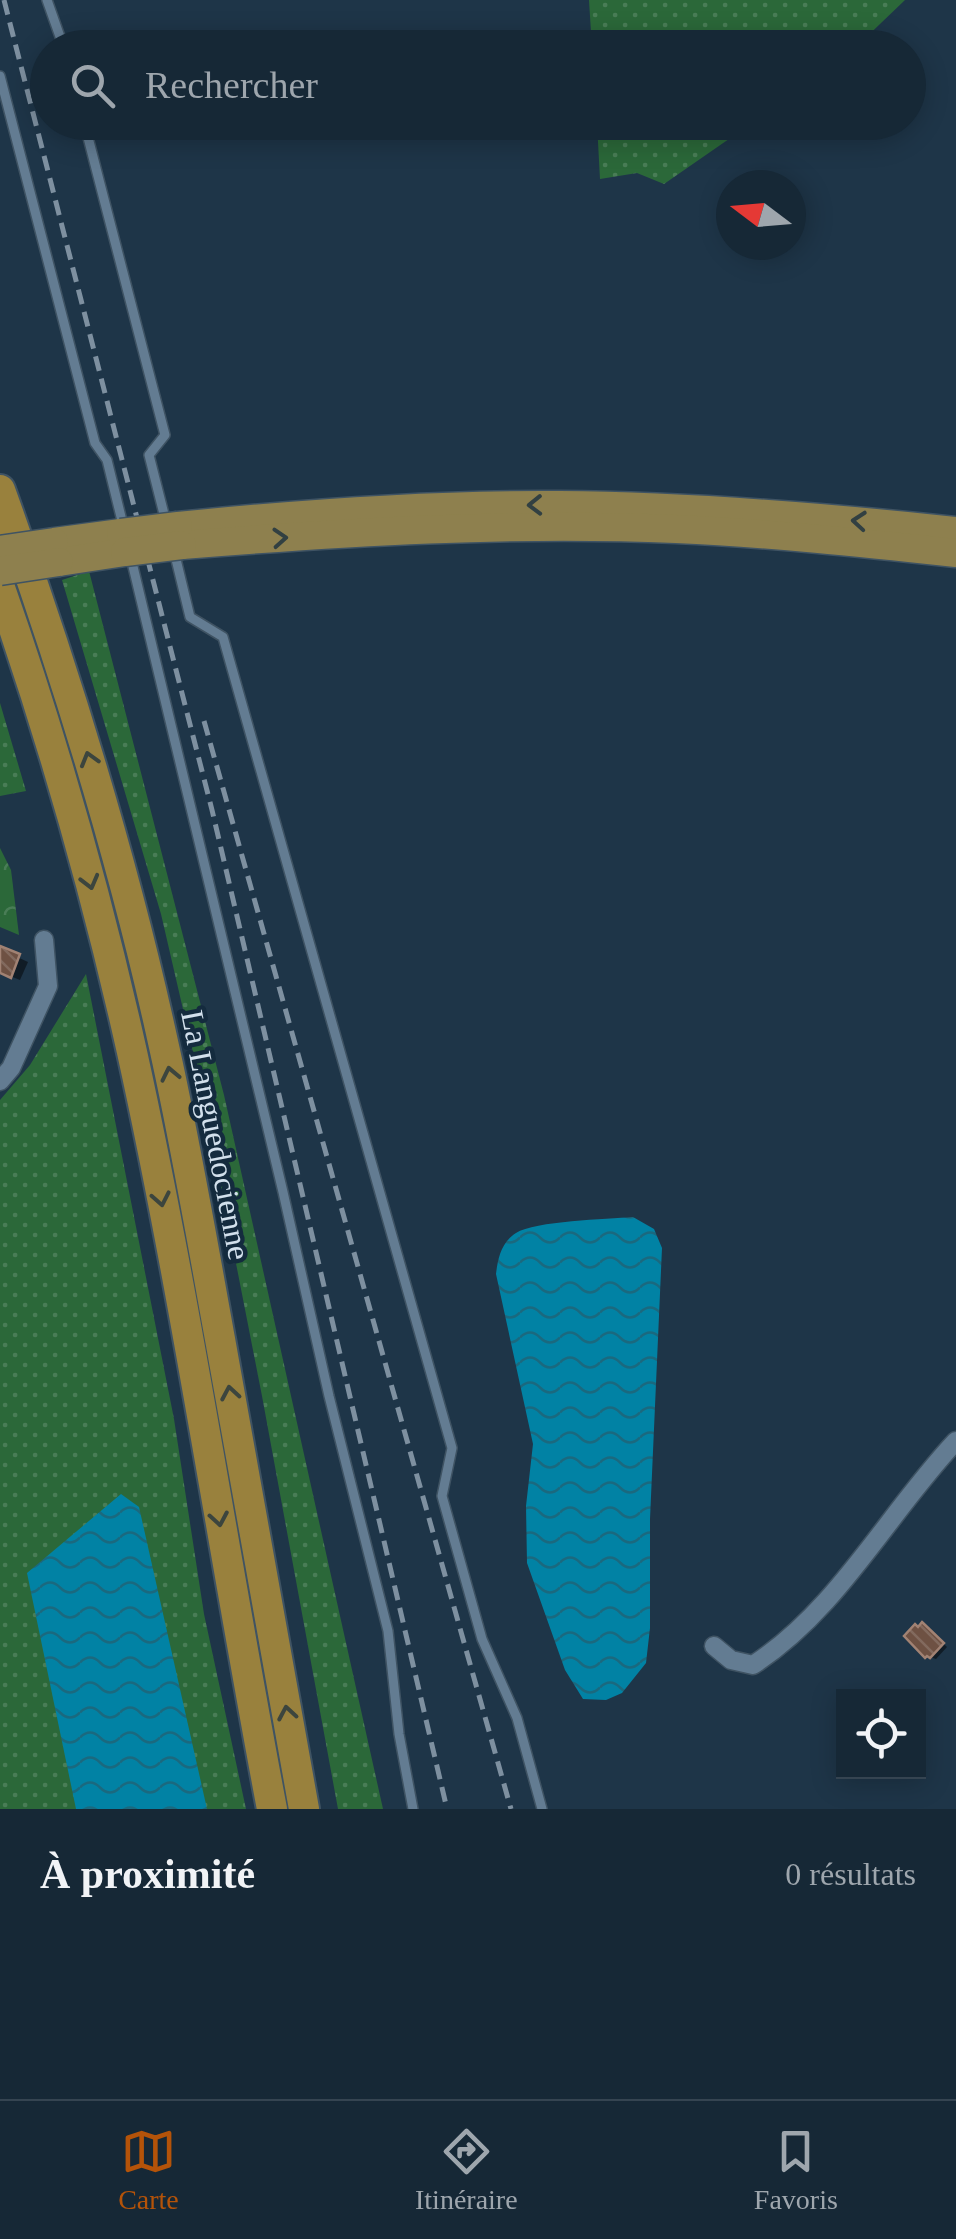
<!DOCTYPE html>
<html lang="fr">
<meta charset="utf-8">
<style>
:root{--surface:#162836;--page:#233442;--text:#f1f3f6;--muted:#9ea6ad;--line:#354451;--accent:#b45309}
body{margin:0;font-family:"Times New Roman",serif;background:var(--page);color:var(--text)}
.controls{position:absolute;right:30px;bottom:30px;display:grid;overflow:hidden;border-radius:0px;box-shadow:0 5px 25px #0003}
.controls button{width:90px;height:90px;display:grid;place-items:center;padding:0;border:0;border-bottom:2px solid var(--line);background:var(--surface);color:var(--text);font:50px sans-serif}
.compass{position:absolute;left:716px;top:170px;width:90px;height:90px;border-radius:50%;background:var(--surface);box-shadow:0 5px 25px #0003;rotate:286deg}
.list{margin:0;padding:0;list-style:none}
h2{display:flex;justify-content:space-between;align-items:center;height:130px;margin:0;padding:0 40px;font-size:42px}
h2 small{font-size:32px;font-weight:400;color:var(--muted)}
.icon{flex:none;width:55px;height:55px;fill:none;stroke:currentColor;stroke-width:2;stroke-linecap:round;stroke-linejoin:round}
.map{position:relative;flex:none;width:956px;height:1809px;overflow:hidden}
.search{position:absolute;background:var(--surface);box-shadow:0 5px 25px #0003;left:30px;right:30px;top:30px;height:110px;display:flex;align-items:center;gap:25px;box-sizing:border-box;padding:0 35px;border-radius:55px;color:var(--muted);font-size:38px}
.sheet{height:290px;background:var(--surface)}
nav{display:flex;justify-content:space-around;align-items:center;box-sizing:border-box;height:140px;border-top:2px solid var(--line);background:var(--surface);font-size:28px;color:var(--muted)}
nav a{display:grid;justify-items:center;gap:5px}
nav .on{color:var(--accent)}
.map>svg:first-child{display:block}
</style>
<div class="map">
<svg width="956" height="1809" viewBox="0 0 956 1809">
<defs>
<pattern id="grass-dots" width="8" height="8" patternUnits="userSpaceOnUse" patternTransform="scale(2.5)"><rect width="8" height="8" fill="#2b6839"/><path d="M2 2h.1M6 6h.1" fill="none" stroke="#497d56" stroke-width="1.8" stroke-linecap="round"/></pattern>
<pattern id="forest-crowns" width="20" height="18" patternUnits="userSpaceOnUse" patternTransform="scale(2.5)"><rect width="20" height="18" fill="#2b6839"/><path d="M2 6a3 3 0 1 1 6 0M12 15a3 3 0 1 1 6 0" fill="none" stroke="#497d56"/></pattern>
<pattern id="water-waves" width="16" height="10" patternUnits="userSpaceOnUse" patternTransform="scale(2.5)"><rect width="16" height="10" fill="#0182a4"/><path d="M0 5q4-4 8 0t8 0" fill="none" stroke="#1a697f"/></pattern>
<pattern id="building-back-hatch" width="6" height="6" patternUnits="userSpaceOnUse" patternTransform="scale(2.5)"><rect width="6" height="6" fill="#6e5143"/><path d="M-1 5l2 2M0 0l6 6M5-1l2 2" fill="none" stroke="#826a5e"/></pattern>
</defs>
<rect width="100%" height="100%" fill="#1e3548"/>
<g fill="url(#grass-dots)">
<path d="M589,0H905L856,47L592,48Z"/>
<path d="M597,123V122L752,123L664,184L637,173L600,179Z"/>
<path d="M89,571L224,1095L383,1809H338L262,1396L204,1100L161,914L62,580Z"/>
<path d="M0,703L26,791L0,796Z"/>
<path d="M86,974L174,1419L204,1614L246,1809H0V1100L30,1065Z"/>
</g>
<path fill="url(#forest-crowns)" d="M0,848L11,870L19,935L0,927Z"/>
<g fill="url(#water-waves)">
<path d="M633,1217L654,1229L662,1248L650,1519V1628L646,1663L622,1693L606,1700L583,1699L565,1670L527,1563L526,1506L533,1444L496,1274C498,1258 501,1243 516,1233C535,1221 607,1219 633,1217Z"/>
<path d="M121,1494L139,1507L207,1809H76L27,1573Z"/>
</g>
<g fill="#0007">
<path d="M0,949L28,962L20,980L0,972Z"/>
<path d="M927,1628L947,1647L936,1659L927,1656Z"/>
</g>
<g fill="url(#building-back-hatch)" stroke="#a18273" stroke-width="2.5">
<path d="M0,946L20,954L11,978L0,973Z"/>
<path d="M922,1622L944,1643L930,1658L927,1656L925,1658L904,1636L915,1624L918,1627Z"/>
</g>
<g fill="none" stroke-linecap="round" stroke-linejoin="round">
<g stroke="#3f5363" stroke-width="12">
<g id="service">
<path d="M47,0L64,48"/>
<path d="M0,76L95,443L107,460L124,529"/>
<path d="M84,122L165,435L149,455L166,522"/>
<path d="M174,551L190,617L223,637L452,1448L442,1496L482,1639L517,1718L542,1809"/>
<path d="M130,554L283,1192L329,1396L388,1631L399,1734L413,1809"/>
</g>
</g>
<g stroke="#3f5363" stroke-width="21">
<g id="minor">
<path d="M0,1081L11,1068L48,986L44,940"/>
<path d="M714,1646L731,1660L753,1665C838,1610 888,1513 956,1441"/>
</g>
</g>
<g stroke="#3f5363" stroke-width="31">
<g id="trunk">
<path d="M178,526C305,513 432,504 560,505C692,506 825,517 956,531"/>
<path d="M54,542L121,533"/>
<path d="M182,545C346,532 511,522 676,529C769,533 863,543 956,553"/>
<path d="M59,562L125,552"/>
</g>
</g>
<g stroke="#3f5363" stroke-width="34">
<g id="motorway">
<path d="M0,490C65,671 122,854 163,1042C185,1140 202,1240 220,1339C248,1496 276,1653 304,1809"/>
<path d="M0,588C53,740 97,895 132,1052C187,1303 224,1557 272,1809"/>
</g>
</g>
<use href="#service" stroke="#637c92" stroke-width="9"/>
<use href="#minor" stroke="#637c92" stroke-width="18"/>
<use href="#trunk" stroke="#8e804e" stroke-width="28"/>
<use href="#motorway" stroke="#99813d" stroke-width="30"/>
<g stroke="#7e90a0" stroke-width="5" stroke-dasharray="15 8" stroke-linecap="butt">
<path d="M4,0L212,810L447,1809"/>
<path d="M204,721L511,1809"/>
</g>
<g stroke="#3f5363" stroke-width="31" stroke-linecap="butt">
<g id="trunk-bridge">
<path d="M121,533L178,526"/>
<path d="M0,550L54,542"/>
<path d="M125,552L182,545"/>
<path d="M0,571L59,562"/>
</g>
</g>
<use href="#trunk-bridge" stroke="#8e804e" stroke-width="28"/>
</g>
<defs><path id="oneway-chevron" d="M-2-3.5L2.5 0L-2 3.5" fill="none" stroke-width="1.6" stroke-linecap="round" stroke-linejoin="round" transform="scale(2.5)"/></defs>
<g stroke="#324042">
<use href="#oneway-chevron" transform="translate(535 505) rotate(179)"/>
<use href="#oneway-chevron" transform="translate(859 521) rotate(-175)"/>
<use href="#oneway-chevron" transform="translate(280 538) rotate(-4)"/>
</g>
<g stroke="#3c453e">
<use href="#oneway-chevron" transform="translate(89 759) rotate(-106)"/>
<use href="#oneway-chevron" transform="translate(90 882) rotate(75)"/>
<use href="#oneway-chevron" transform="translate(170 1074) rotate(-102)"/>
<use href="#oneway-chevron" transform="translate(161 1199) rotate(79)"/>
<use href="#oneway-chevron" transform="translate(230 1393) rotate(-100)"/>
<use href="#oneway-chevron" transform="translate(219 1519) rotate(80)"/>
<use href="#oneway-chevron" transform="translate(287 1713) rotate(-100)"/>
</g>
<g text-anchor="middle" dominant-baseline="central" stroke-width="9" stroke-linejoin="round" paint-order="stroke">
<g font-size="32" fill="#d2e0ec" stroke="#142b3e">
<text transform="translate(216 1135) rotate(79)">La Languedocienne</text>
</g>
</g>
</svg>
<div class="controls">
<button><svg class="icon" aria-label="locate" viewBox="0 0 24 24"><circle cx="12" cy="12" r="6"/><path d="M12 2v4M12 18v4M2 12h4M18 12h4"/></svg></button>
</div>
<svg class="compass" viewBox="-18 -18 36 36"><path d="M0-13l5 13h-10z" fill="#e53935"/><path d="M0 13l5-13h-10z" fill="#9ea6ad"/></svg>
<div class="search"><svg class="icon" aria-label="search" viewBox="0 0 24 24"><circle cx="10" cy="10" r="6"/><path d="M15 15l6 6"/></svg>Rechercher</div>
</div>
<section class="sheet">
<h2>À proximité<small>0 résultats</small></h2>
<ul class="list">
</ul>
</section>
<nav>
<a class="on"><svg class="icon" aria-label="map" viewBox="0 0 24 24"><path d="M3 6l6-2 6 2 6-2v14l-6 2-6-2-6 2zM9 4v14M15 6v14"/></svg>Carte</a>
<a><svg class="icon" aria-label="directions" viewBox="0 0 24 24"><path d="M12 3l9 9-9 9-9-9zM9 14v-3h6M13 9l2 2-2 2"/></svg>Itinéraire</a>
<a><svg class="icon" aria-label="saved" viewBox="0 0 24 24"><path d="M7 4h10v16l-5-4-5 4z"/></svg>Favoris</a>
</nav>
